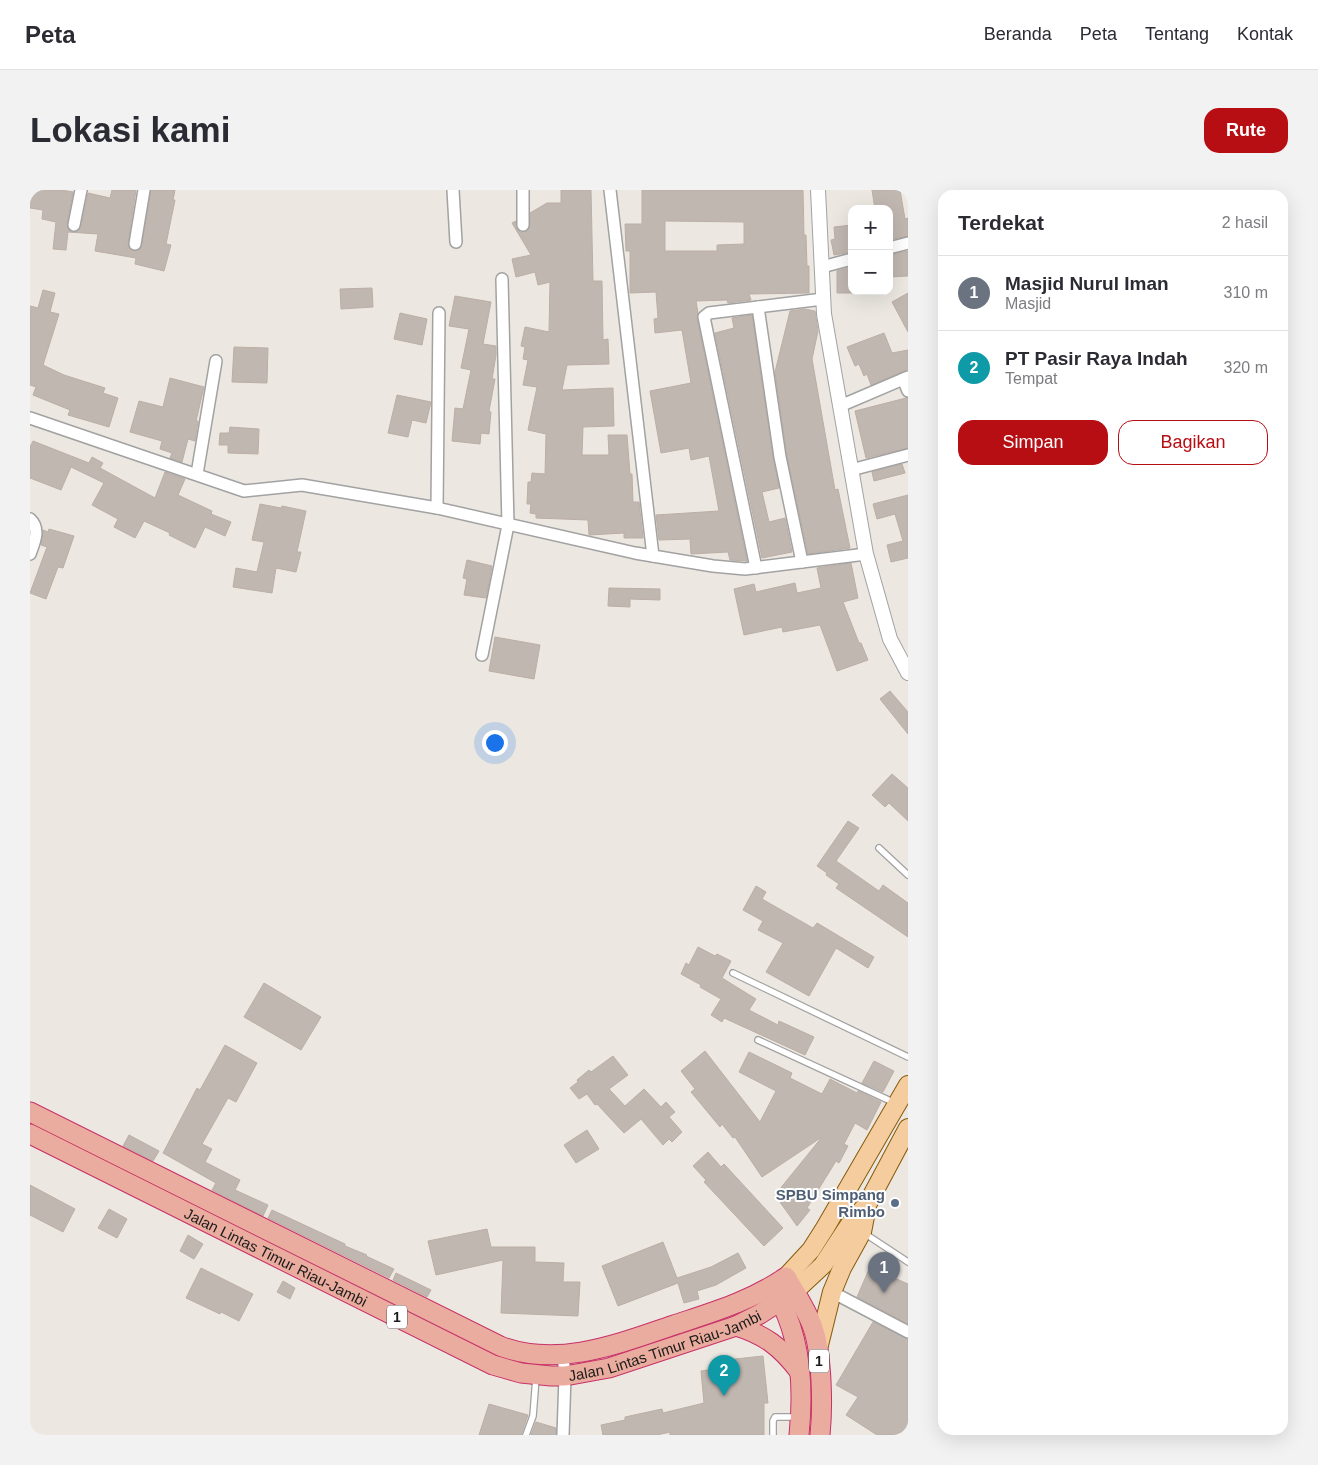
<!DOCTYPE html>
<html lang="id">
<meta charset="utf-8">
<style>
:root{--surface:#fff;--page:#f2f2f3;--text:#2b2b33;--muted:#7c7c81;--line:#e1e1e2;--accent:#b70e14}
body{margin:0;font-family:Arial,sans-serif;background:var(--page);color:var(--text)}
.controls{position:absolute;right:15px;top:15px;display:grid;overflow:hidden;border-radius:10px;box-shadow:0 5px 20px #0002}
.controls button{width:45px;height:45px;display:grid;place-items:center;padding:0;border:0;border-bottom:1px solid var(--line);background:var(--surface);color:var(--text);font:25px sans-serif}
.you{position:absolute;left:464px;top:552px;width:18px;height:18px;margin:-12px;border:4px solid #fff;border-radius:50%;background:#1a73e8;box-shadow:0 0 0 8px #1a73e833}
.badge{display:grid;place-items:center;width:32px;height:32px;border-radius:50%;background:var(--accent);color:#fff;font-size:16px;font-weight:700}
.pin{position:absolute;translate:-50% -41px;filter:drop-shadow(0 1px 2px #0008)}
.pin::after{content:'';position:absolute;top:26px;width:18px;height:15px;background:inherit;clip-path:polygon(0 0,100% 0,50% 100%)}
.list{margin:0;padding:0;list-style:none}
h2{display:flex;justify-content:space-between;align-items:center;height:65px;margin:0;padding:0 20px;font-size:21px}
h2 small{font-size:16px;font-weight:400;color:var(--muted)}
.list li{display:grid;grid-template-columns:32px 1fr auto;gap:15px;align-items:center;box-sizing:border-box;height:75px;padding:0 20px;border-top:1px solid var(--line)}
.list b{display:block;font-size:19px;white-space:nowrap}
.list p{margin:0;font-size:16px;white-space:nowrap;color:var(--muted)}
.list em{font-size:16px;font-style:normal;color:var(--muted)}
.actions{display:flex;gap:10px;padding:15px 20px}
.actions a{flex:1;padding:11px 0;border:1px solid var(--accent);border-radius:15px;text-align:center;font-size:18px;color:var(--accent)}
.actions .main{background:var(--accent);color:#fff}
.map{position:relative;flex:none;width:878px;height:1245px;overflow:hidden;border-radius:15px}
header{display:flex;align-items:center;gap:30px;box-sizing:border-box;height:70px;padding:0 25px;background:var(--surface);border-bottom:1px solid var(--line)}
header strong{font-size:24px}
nav{display:flex;gap:28px;margin-inline-start:auto;font-size:18px}
.intro{display:flex;align-items:center;justify-content:space-between;box-sizing:border-box;height:120px;padding:0 30px}
h1{margin:0;font-size:35px}
.button{padding:12px 22px;border-radius:15px;background:var(--accent);color:#fff;font-size:18px;font-weight:700}
main{display:flex;gap:30px;padding:0 30px}
aside{flex:1;background:var(--surface);border-radius:15px;box-shadow:0 5px 20px #0002}
.map>svg:first-child{display:block}
</style>
<header>
<strong>Peta</strong>
<nav><a>Beranda</a><a>Peta</a><a>Tentang</a><a>Kontak</a></nav>
</header>
<div class="intro"><h1>Lokasi kami</h1><a class="button">Rute</a></div>
<main>
<div class="map">
<svg width="878" height="1245" viewBox="0 0 878 1245">
<rect width="100%" height="100%" fill="#ece8e1"/>
<g fill="#c0b7b1" stroke="#bcaea4" fill-rule="evenodd">
<path d="M0,0H31L43,2L37,34L39,40L43,42L49,40L51,37L58,3L80,8L82,0H106L98,53L100,59L104,61L110,59L112,55L121,0H145L143,10H145L136,54L141,55L134,81L105,74L106,68L65,61L68,44L38,42L36,60L23,59L26,32L12,29L13,20L0,18Z"/>
<path d="M531,0H561L563,91H572L573,150L578,149L579,174L537,175L532,200L583,198L584,236L553,237L552,265H579L578,245H597L600,284H602L603,312H609L613,348H594V343L559,345L558,330L506,328V324L500,323L501,314H497L498,292H501L502,283L515,284L516,244L498,240L507,197L493,195L498,170L493,169L495,157L491,156L495,137L519,142L520,92L508,95L505,82L486,87L482,69L501,65L482,33L486,31V38L490,42L497,41L500,35V23L517,13H531Z"/>
<path d="M612,0H773L774,45H776L777,76H779V103L719,104L721,110L698,113L697,110L666,111L668,123L667,129L717,371L700,370L698,362L661,364L660,349L629,350L626,325L689,321L679,266L661,270L659,258L631,263L620,201L661,193L652,140L625,143L624,129L628,128L626,102L600,103V61H596L595,34H612ZM635,31L714,32V54L687,55V61H635Z"/>
<path d="M842,0H870L875,29L878,28V46L859,50V19H845Z"/>
<path d="M822,35V62L804,65L801,50L805,49L804,37Z"/>
<path d="M878,61V86L859,87V65Z"/>
<path d="M822,77V103H807V81Z"/>
<path d="M342,98L343,117L311,119L310,99Z"/>
<path d="M13,100L25,103L20,122L29,124L13,175L34,185L75,198L73,203L88,208L79,237L38,225L40,220L3,205L6,197L0,195V116L8,118Z"/>
<path d="M878,103V142L862,112Z"/>
<path d="M425,106L461,112L453,154L466,156V165L462,189H465L459,221L461,222L459,244L451,243L450,254L422,251L425,218L433,219L441,180L431,178L439,139L419,136Z"/>
<path d="M775,119L785,121L788,141L782,169L805,300L808,299L820,358L778,364L757,266L745,182L760,121Z"/>
<path d="M370,123L397,129L392,155L364,149Z"/>
<path d="M722,125L743,268L749,298L732,302L739,332L755,328L762,362L732,368L685,143L704,138L702,128Z"/>
<path d="M854,143L862,163L878,160V179L841,195L837,184L834,186L829,174L825,176L817,157Z"/>
<path d="M204,157L238,158L237,193L202,192Z"/>
<path d="M140,188L174,197L166,231H168L165,251L158,249L152,272L140,268L142,263L130,259L132,251L100,242L109,211L133,217Z"/>
<path d="M367,205L401,212L396,233L382,230L378,247L358,243Z"/>
<path d="M876,208H878V258L836,268L825,221Z"/>
<path d="M200,237L229,239L228,264L198,263V255H189L190,243H199Z"/>
<path d="M3,251L59,273L62,267L73,273L70,278L125,308L135,282L155,289L148,305L182,321L181,324L201,332L195,346L175,337L165,358L139,345L140,343L114,331L105,348L84,337L88,329L62,315L74,293L41,277L31,300L0,288V257Z"/>
<path d="M872,274L875,283L844,291L842,282Z"/>
<path d="M878,305V368L861,372L857,355L873,351L865,324L847,329L843,314Z"/>
<path d="M230,314L251,318L252,316L276,321L267,362H271L266,382L246,378L242,403L203,397L206,378L227,382L234,352L222,350Z"/>
<path d="M19,339L44,346L33,378L28,377L16,409L0,403L17,357L11,355L13,340L18,342Z"/>
<path d="M437,370L462,376L456,408L434,405L437,389L433,388Z"/>
<path d="M821,373L828,408L813,412L829,453H831L838,470L807,481L790,435L753,442L752,437L714,445L704,399L724,394L726,402L765,393L767,403L791,398L787,378Z"/>
<path d="M579,398L630,399V410L600,409V417L578,416Z"/>
<path d="M465,447L510,455L504,489L459,481Z"/>
<path d="M860,501L878,522V544L850,509Z"/>
<path d="M862,584L878,598V631L859,613L855,617L842,605Z"/>
<path d="M818,631L829,638L806,671L849,701L853,695L878,713V747L806,698L809,694L796,685L797,683L787,676Z"/>
<path d="M726,696L736,702L732,709L783,738L787,733L844,767L838,778L806,758L779,806L736,782L753,753L728,740L733,731L713,720Z"/>
<path d="M668,757L685,766L687,764L701,771L692,788L726,809L719,820L748,835L749,831L784,847L775,865L694,828L692,832L681,825L691,809L670,797L671,795L651,784L656,773L659,775Z"/>
<path d="M234,793L291,827L271,860L214,827Z"/>
<path d="M195,855L227,873L206,912L198,908L172,954L182,959L175,972L210,990L205,1000L238,1015L233,1026L182,1000L186,993L133,963L167,898L170,900Z"/>
<path d="M675,861L730,932L746,901L709,882L719,862L762,883L760,888L792,904L800,889L827,903L828,901L851,912L837,940L825,933L814,954L818,956L809,973L806,971L777,1018L780,1020L767,1036L745,1005L792,947L732,987L705,947L703,948L692,934L690,937L661,902L665,899L651,881Z"/>
<path d="M583,866L598,885L579,899L595,916L614,899L631,917L636,912L645,922L639,927L652,942L642,952L639,949L633,955L611,929L594,943L567,914L565,915L557,904L549,909L540,898L548,892L547,890L559,880L561,882Z"/>
<path d="M844,871L864,881L853,902L832,893Z"/>
<path d="M557,940L569,959L546,973L534,955Z"/>
<path d="M99,945L129,961L123,971L93,956Z"/>
<path d="M678,962L691,977L694,974L753,1038L734,1056L674,992L676,990L663,976Z"/>
<path d="M0,995L45,1019L33,1042L0,1025Z"/>
<path d="M79,1019L97,1029L87,1048L68,1038Z"/>
<path d="M242,1020L315,1054V1056L337,1065L336,1066L364,1079L359,1088L238,1028Z"/>
<path d="M457,1039L461,1057H505V1072L534,1073L533,1092H550L548,1126L471,1123L473,1070L406,1085L398,1051Z"/>
<path d="M158,1045L173,1054L164,1069L150,1061Z"/>
<path d="M633,1052L647,1088L681,1077L708,1063L716,1078L686,1095L667,1101L669,1109L654,1113L648,1093L588,1116L572,1076Z"/>
<path d="M840,1077L878,1094V1134L827,1107Z"/>
<path d="M171,1078L223,1104L209,1131L191,1122L190,1124L156,1108Z"/>
<path d="M366,1083L401,1100L397,1107L363,1090Z"/>
<path d="M253,1091L265,1098L260,1109L247,1102Z"/>
<path d="M843,1132L878,1149V1245H847L816,1225L828,1207L806,1195Z"/>
<path d="M733,1166L738,1213H734V1245H640V1242L627,1245H573L571,1235L595,1230V1227L632,1219L633,1223L674,1213L671,1181L697,1177L696,1170Z"/>
<path d="M459,1214L498,1225L491,1245H449Z"/>
<path d="M506,1232L526,1238V1245H501Z"/>
</g>
<g fill="none" stroke-linecap="round" stroke-linejoin="round">
<g stroke="#a2a2a2" stroke-width="8">
<g id="service">
<path d="M849,658L878,685"/>
<path d="M703,783L878,867"/>
<path d="M728,850L865,913"/>
<path d="M834,1043L878,1072"/>
<path d="M496,1245L503,1226L506,1188"/>
<path d="M743,1245V1231L745,1227H769"/>
</g>
</g>
<g stroke="#a2a2a2" stroke-width="14">
<g id="minor">
<path d="M423,0L426,52"/>
<path d="M493,0V35"/>
<path d="M580,0L623,366"/>
<path d="M44,35L51,0"/>
<path d="M105,54L114,0"/>
<path d="M859,58L878,53"/>
<path d="M792,77L822,69"/>
<path d="M728,117L750,267L772,372"/>
<path d="M873,189L878,201"/>
<path d="M810,216L878,187"/>
<path d="M0,228L214,301L272,295L407,318L605,363L683,376L715,379L836,364"/>
<path d="M821,280L878,265"/>
<path d="M167,284L186,171"/>
<path d="M407,318L409,123"/>
<path d="M0,329C11,339 4,353 0,364"/>
<path d="M726,378L674,127L679,123L793,109"/>
<path d="M452,465L478,335L472,89"/>
<path d="M802,1102L878,1142"/>
<path d="M533,1245L535,1186L533,1165"/>
</g>
</g>
<g stroke="#a2a2a2" stroke-width="16">
<path id="tertiary" d="M788,0L794,124L836,364L860,449L878,483"/>
</g>
<g stroke="#875a0a" stroke-width="20">
<g id="primary">
<path d="M756,1087L781,1060L795,1038L878,895"/>
<path d="M764,1102L793,1075L820,1034L838,1013L878,938"/>
<path d="M788,1159L802,1102L812,1078L832,1042L837,1016"/>
</g>
</g>
<g stroke="#c83069" stroke-width="21">
<g id="trunk">
<path d="M0,922L470,1156C528,1178 588,1154 644,1135C683,1122 721,1111 756,1087C765,1103 777,1120 783,1138C792,1164 793,1217 790,1245"/>
<path id="s1" d="M0,944L463,1175L491,1183L521,1186H535L579,1178L706,1136L730,1124L764,1102"/>
<path d="M745,1102C771,1144 774,1197 769,1245"/>
<path d="M706,1136C735,1145 751,1157 769,1181"/>
</g>
</g>
<use href="#service" stroke="#fff" stroke-width="5.5"/>
<use href="#minor" stroke="#fff" stroke-width="11"/>
<use href="#tertiary" stroke="#fff" stroke-width="14"/>
<use href="#primary" stroke="#f4cc9d" stroke-width="18"/>
<use href="#trunk" stroke="#eaac9e" stroke-width="19"/>
</g>
<circle fill="#5c6f8a" stroke="#fff" stroke-width="2" cx="865" cy="1013" r="5"/>
<g text-anchor="middle" dominant-baseline="central" stroke-width="4" stroke-linejoin="round" paint-order="stroke">
<g fill="#fff" stroke="#5f5f5f" stroke-width="1">
<rect x="357" y="1115.5" width="20" height="23" rx="4"/>
<rect x="779" y="1159.5" width="20" height="23" rx="4"/>
</g>
<g font-size="14" font-weight="bold" fill="#1b1b1b">
<text x="367" y="1127">1</text>
<text x="789" y="1171">1</text>
</g>
<g font-size="15" font-weight="bold" fill="#4e5e75" stroke="#fff" text-anchor="end">
<text x="855" y="1004">SPBU Simpang<tspan x="855" dy="17">Rimbo</tspan></text>
</g>
<g font-size="15" fill="#1b1b1b" stroke="#fff">
<text stroke="none"><textPath href="#s1" startOffset="275">Jalan Lintas Timur Riau-Jambi</textPath></text>
<text stroke="none"><textPath href="#s1" startOffset="695">Jalan Lintas Timur Riau-Jambi</textPath></text>
</g>
</g>
</svg>
<div class="controls">
<button>+</button>
<button>−</button>
</div>
<div class="you"></div>
<div class="pin badge" style="left:854px;top:1103px;background:#6b7280">1</div>
<div class="pin badge" style="left:694px;top:1206px;background:#0f9aa8">2</div>
</div>
<aside>
<h2>Terdekat<small>2 hasil</small></h2>
<ul class="list">
<li><span class="badge" style="background:#6b7280">1</span><div><b>Masjid Nurul Iman</b><p>Masjid</p></div><em>310 m</em></li>
<li><span class="badge" style="background:#0f9aa8">2</span><div><b>PT Pasir Raya Indah</b><p>Tempat</p></div><em>320 m</em></li>
</ul>
<div class="actions"><a class="main">Simpan</a><a>Bagikan</a></div>
</aside>
</main>
